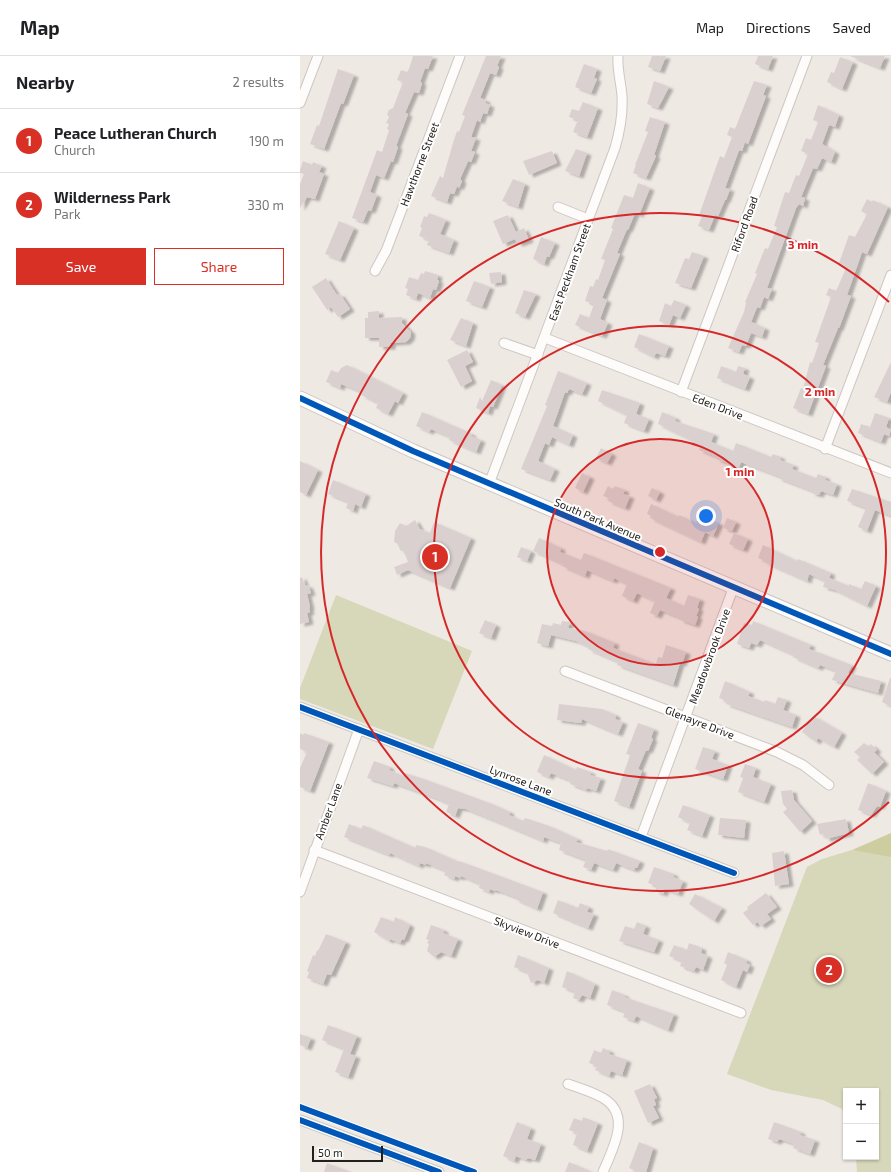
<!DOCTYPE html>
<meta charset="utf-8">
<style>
:root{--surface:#fff;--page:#f6f6f6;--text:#202124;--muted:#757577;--line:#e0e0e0;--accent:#d93025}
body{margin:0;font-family:"Exo 2",sans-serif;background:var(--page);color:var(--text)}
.controls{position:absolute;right:12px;bottom:12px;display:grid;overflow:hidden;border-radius:0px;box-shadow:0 1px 3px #0004}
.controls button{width:36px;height:36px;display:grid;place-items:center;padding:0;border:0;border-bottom:1px solid var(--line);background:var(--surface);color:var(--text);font:20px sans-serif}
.scale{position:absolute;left:12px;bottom:10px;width:71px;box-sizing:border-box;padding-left:4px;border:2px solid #23201c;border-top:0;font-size:11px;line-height:14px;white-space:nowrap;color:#23201c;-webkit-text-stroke:3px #fff;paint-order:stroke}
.you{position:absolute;left:406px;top:460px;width:14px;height:14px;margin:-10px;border:3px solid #fff;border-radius:50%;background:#1a73e8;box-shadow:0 0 0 6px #1a73e833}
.badge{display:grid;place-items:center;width:26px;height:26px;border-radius:50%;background:var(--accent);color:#fff;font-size:13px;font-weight:700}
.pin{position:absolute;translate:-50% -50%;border:2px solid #fff;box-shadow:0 1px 4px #0006}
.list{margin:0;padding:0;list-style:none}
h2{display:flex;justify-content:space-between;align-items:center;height:52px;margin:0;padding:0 16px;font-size:17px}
h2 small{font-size:13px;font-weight:400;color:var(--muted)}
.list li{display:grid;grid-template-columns:26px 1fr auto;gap:12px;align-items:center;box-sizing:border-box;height:64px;padding:0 16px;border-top:1px solid var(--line)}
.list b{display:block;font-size:15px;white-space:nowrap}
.list p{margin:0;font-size:13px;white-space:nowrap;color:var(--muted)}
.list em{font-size:13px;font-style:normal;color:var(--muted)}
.actions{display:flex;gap:8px;padding:12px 16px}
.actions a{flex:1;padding:9px 0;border:1px solid var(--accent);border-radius:0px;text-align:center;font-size:14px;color:var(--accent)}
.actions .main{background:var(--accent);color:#fff}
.map{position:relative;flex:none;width:591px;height:1116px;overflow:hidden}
header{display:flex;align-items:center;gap:24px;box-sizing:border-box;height:56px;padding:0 20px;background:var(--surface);border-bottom:1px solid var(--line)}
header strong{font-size:19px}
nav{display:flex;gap:22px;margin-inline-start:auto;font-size:14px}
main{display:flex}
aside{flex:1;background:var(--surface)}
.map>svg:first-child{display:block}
</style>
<header>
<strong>Map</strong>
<nav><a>Map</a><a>Directions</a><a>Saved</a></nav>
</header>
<main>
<aside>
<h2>Nearby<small>2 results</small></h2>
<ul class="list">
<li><span class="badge">1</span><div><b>Peace Lutheran Church</b><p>Church</p></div><em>190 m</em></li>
<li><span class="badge">2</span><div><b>Wilderness Park</b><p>Park</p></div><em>330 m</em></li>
</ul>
<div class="actions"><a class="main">Save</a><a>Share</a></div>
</aside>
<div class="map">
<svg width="591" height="1116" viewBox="0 0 591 1116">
<defs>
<filter id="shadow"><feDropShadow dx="4.5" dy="2.5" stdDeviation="1" flood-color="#0004"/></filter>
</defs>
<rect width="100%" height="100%" fill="#efe9e4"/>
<g fill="#d7d7b9">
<path d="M36,539L172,595L133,693L0,643V632Z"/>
<path d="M552,794L591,800V1116H557L556,1101H576V1035H546V1065L542,1053L523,1044L471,1034L427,1018L507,811L522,803Z"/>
</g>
<path fill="#cdcd9f" d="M591,777V801L552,794Z"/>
<g fill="#dbd0d0" filter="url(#shadow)">
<path d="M113,0H133L128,13L125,12L120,26L122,27L119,37L114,36L105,57L108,58L96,90L98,91L93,106L91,105L84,122L76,119L70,136L77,139L71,155L68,154L63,166L52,162L77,94L82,96L89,74L87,73L89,68L86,67L89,61L87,58L89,54L93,52L103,26L97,24L101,14L107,16L109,13Z"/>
<path d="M186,0H201L197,10L199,11L196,19L190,17L180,42L186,44L185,47L190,49L187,58L183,57L180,66L177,64L171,81L176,82L171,95L175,96L171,106L168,105L160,123L162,125L159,132L157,130L154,138L150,137L147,146L131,140L140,120L143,122L153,87L157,75L159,76L165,60L162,59Z"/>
<path d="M352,0H366L360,15L348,11Z"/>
<path d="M458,0H473L468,13L455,8Z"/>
<path d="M550,0H585L580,12Z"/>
<path d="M540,1L553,6L542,33L527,26L531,16L534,17Z"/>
<path d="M284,8L297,13L294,22L297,23L291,37L275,31Z"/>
<path d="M38,13L54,19L43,48L41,47L24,93L10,88L17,69L19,70Z"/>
<path d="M354,25L369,31L358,52L347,48Z"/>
<path d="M454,25L467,29L463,39L466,40L448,88L445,86L442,95L439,94L425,132L430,133L426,144H425L418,160L415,159L409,174L398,170L402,160L399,159L420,100L424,102L432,81L427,79L430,71L435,73Z"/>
<path d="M283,46L298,52L287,81L273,76L278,64L269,61L272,53L279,55Z"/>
<path d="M518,49L539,59L535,71L529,69L522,88L535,96L531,106L522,102L517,113L513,112L501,141L505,142L503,150L499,148L496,152L467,232L472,233L468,243L464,241L460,252L457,251L451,266L465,272L462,281L451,277L446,290L442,289L439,296L428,292L444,256L446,247L445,246L457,218L455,217L465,192L468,193L477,171L474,170L485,136L489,137L496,119L499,120L508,98L501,95L506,82L511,84L518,66L513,64Z"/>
<path d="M350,61L365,66L354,99L356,100L346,122L333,117L336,109H335L348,76L345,75Z"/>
<path d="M276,93L287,97L279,120L265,115Z"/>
<path d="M252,95L257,107L229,119L223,105Z"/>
<path d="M3,105L12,109L13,106L22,110L19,116L24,118L15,143L7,141L0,152V128L4,118L0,117V114Z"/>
<path d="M213,123L225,128L218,151L202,145Z"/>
<path d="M338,127L350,132L339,159L335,157L328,174L327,173L317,197L320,198L302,242L307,244L300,263L308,267L302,280L275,269L280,258L289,262L294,248L285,245L290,230L293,231L296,223L298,224L305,204L301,203L313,173L311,172L324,139L333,142Z"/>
<path d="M567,143L572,146L573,144L588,151L567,198L562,196L547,239L551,240L539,272H538L523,309L526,310L508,358L493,352L501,332L503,333L510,306L512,307L519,287L515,286L530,244L531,241L526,239L529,232L536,235L547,210L539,207L549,179L555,181L567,158L561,155Z"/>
<path d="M129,157L146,164L140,178L154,184L149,197L127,189L129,184L119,180L122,172L120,171L124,160L127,161Z"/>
<path d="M208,159L216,176L224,172L229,184L218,188L215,183L203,188L193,165Z"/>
<path d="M39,165L54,172L40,204L25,198Z"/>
<path d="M241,181L255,187L249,201L247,200L244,208L233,203Z"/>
<path d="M392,196L404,200L391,232L375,227L385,202L389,203Z"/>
<path d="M125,215L138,219L137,224L139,225L136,234L133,233L130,242L118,237L116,243L106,239L108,233L105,232L109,221L118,224L121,217L124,218Z"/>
<path d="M201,216L202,226L191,228L189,217Z"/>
<path d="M26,222L37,239L40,238L50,253L38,261L31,251L27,254L12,231Z"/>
<path d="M174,225L190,231L182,251L166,245Z"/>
<path d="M224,234L236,238L225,261L215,257Z"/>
<path d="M374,244L386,249L380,262L373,259L369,269L359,265L365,247L371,250Z"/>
<path d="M79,255V262L102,261V267L111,276L110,282L106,286L91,287V291H79V282H65V262H68V256Z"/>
<path d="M161,262L173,267L166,290L150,284Z"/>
<path d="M339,278L369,290L365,300L356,297L354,301L334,291Z"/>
<path d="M167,294L173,306L165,310L172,325L161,331L147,304Z"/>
<path d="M591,306V336L587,346L574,341Z"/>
<path d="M47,309L103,337L98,347L95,345L88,358L76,352L78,347L61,339L62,336L41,328L40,332L26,326L31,314L38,317L41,312Z"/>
<path d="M421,310L436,316L438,310L445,312L443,318L450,321L445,333L417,322Z"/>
<path d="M258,315L287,327L282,338L269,333L267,337L265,336L253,370L273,379L269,389L252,381L249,389L245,387L238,405L255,413L250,424L221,413L247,350L245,349Z"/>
<path d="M191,324L202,329L193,351L190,350L188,357L176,352L180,341L182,345Z"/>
<path d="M302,334L340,347L336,358L349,363L344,375L324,367L327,359L298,345Z"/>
<path d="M122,356L172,378L171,380L181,384L176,396L149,384L150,381L131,373L129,376L116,370Z"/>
<path d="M362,356L376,362L375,365L414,378L411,386L433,395L436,387L471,401L473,398L481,401L480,404L494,409L492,413L516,422L518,418L526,421L525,424L537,428L533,439L521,435L519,439L511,437L512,435L478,422V420L441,406L439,411L416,403L417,401L399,394L401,389L358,368Z"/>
<path d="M575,357L589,362L586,371L591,374L589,380L584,378L581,386L558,377L561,368L570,371Z"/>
<path d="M301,392L312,398L307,407L296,402Z"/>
<path d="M0,405L18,414L6,439L0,436Z"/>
<path d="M282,417L290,421L283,436L275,432Z"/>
<path d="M33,424L66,438L61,451L55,448L53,455L46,452L48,446L28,438Z"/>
<path d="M308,430L313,433L315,430L325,434L323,438L330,440L325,452L308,445L309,442L303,440Z"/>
<path d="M352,432L360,436L356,444L348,440Z"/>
<path d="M552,433L591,446V460L575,454L567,475L558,471L566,452L547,445Z"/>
<path d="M351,448L378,461L379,459L396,467L399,460L419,467L413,480L405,476L401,486L350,462L351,460L347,458Z"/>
<path d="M427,462L436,466L432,475L423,472Z"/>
<path d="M115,464L120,473L130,477L134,466L171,482L150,532L108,514L97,519L94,511L108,506L104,496L100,494L98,488L94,486L95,475L100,467L106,470Z"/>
<path d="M434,477L448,483L443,494L429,488Z"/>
<path d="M239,482L261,492L260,496L278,503L281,504L284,497L371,532L366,542L384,550L388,539L400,543L397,552L399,553L396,560L398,561L395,569L380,564V562L360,554L357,560L350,557L355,545L337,537L333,545L322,540L327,528L314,522L313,525L287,514L285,520L262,510L263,508L233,495Z"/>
<path d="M463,489L497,505L498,503L531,517L529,522L549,530V528L561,533L565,525L576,530L567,550L535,534L523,531L525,525L509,518L507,525L464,506L465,505L458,502Z"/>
<path d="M221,491L231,495L227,505L217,501Z"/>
<path d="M2,521L5,530L8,529L11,537L7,538L10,551L9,552L10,556L7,557L9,566L0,568V522Z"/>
<path d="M185,564L196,569L191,582L179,577Z"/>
<path d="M262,565L270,566L268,572L285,575L315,587L313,592L356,608L358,601L362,602L366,589L386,596L382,608L380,607L373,629L317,609L318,606L288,593L289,591L276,585L251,579L248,590L237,587L242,568L252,570L253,567L261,569Z"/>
<path d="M453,565L511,589L509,593L552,609L548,617L581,625L578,637L532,624L536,615L520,609L518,612L493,601L494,599L460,584L457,589L451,587L449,592L437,588L444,567L452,569Z"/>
<path d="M590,622H591V650L582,646Z"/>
<path d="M425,625L450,636L448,640L464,646L465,644L475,648L478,641L487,644L483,654L496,659L492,671L426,648L427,645L419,642Z"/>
<path d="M259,648L302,653L316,659L315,663L323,666L318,678L282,663L281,667L257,664Z"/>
<path d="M513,660L542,677L534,691L518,682L516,686L502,676Z"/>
<path d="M338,667L354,673L351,682L353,683L348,695L346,694L338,713L342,715L329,751L314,745L330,699L326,698Z"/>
<path d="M0,677L3,679L4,677L29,686L10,735L0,731V712L7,696L0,693Z"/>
<path d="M564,687L569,691L571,688L577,694L574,696L584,706L572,718L557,704L560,701L554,696Z"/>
<path d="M403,691L415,695L412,703L428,709L423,723L395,713Z"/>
<path d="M244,699L276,714L277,711L291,716L290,719L301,722L296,735L287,732L286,734L270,728L271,725L251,717L249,721L237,716Z"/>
<path d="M74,705L90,711L89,714L104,720L105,717L124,723L192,748L210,756L209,759L223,765L225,762L249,770L278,783L276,786L307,795L308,793L340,805L337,812H335L334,814L316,807L313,814L294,807L291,814L283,811L286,804L259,794L261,787L244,781L243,785L234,781L166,753L158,752L155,760L146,756L149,748L138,743L94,727L93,730L67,722Z"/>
<path d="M445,708L456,712L453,721L471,728L464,746L438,736L443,722L440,721Z"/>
<path d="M568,727L586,735L580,751L577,750L571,759L558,754Z"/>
<path d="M492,734L494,744L512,765L500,776L483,756L487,753L483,748L481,735Z"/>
<path d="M383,749L410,759L402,780L387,774L390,767L378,761Z"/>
<path d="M420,762L446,764L444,782L418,779Z"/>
<path d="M546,763L549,777L526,783L524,778L520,779L517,768Z"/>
<path d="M49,768L61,773L63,769L115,792L116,789L125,791L159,806V805L243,836L237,853L215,843V841L196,834L195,835L190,833L189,836L179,832L180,828L161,820L160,822L155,820L154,823L144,819L146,815L126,807V809L120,807L119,810L90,797L89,799L44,781Z"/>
<path d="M484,795L489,828L475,830L472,797Z"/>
<path d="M354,811L374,818L373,821L383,825L378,838L365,833L363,838L355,835L357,830L348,827Z"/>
<path d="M466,837L477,851L467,858L471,863L461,870L457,866L453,869L443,857L448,853L447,851Z"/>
<path d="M395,838L422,852L414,865L389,848Z"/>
<path d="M258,844L278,852L280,847L289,851L287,856L294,858L288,872L253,857Z"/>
<path d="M81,861L94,866L95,861L110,869L104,884L102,883L100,887L90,883L89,885L74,876Z"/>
<path d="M337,866L346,870L343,878L359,884L354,896L319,885L325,870L334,873Z"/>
<path d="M131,869L144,874L143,877L158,883L151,900L141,896L134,901L127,895L129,888L127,887L129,884L126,883Z"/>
<path d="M26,878L46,886L31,919L27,918L23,928L7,922L9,916L7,915L13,899L15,900L17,894L18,895Z"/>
<path d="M389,887L402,892L401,897L408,900L403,914L396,911L394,915L380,910L382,905L369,900L374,889L387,894Z"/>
<path d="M428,896L447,904L446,907L450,909L447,916L443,914L436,931L421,924L427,909L424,907Z"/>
<path d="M218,899L249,912L244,927L238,924L231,927L228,919L229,917L214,911Z"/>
<path d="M267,915L295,928L290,942L282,939L279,944L273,942L275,936L262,931Z"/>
<path d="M312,934L325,939L324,941L374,958L368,974L336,960L334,965L323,961L325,956L307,949Z"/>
<path d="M28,969L57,980L50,998L56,1000L48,1021L35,1016L44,993L22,984Z"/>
<path d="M0,978L11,982L7,992L0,989Z"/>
<path d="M303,992L310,995L309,998L327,1004L322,1019L311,1015L309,1020L295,1014L297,1010L289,1007L294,994L301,997Z"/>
<path d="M350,1028L357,1042L354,1043L356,1049L353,1050L359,1062L348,1067L334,1035Z"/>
<path d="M283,1061L298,1067L287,1095L273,1089L277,1077L269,1074L274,1062L282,1065Z"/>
<path d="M217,1066L231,1072L227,1083L241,1088L235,1104L228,1102L226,1104L216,1100L214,1105L203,1100Z"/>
<path d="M474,1066L501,1076L500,1079L515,1084L510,1098L493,1092L494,1088L479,1083L477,1086L468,1083Z"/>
<path d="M339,1086L353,1092L346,1116H339L329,1112Z"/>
<path d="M269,1106L292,1116H265Z"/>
<path d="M27,1107L48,1115V1116H24Z"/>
</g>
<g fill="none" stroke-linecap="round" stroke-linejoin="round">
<g stroke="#ccc7c3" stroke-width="11">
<g id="minor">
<path d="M0,47L18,0"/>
<path d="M258,151L288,163"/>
<path d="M75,215L86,195L160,0"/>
<path d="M245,282L591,417"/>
<path d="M204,287L238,299"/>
<path d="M381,336L507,0"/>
<path d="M525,393L591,219"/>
<path d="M189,428L315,92C320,75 323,58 322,40C321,26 317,14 318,0"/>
<path d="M265,615L477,696L503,709L529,729"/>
<path d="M0,651L434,817"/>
<path d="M341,781L434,530"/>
<path d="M14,794L441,957"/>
<path d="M0,836L59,673"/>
<path d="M268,1028C280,1032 293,1036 303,1042C332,1059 313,1092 303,1116"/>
<path d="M0,1064L139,1116"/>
</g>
</g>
<g stroke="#ccc7c3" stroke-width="15">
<path id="secondary" d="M0,342L113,395L591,598"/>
</g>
<use href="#minor" stroke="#fdfcfb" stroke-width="9"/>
<use href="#secondary" stroke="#fdfcfb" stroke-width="13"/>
<g stroke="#fff" stroke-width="8">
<g id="cycleway">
<path d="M0,342L113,395L591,598"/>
<path d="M0,651L434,817"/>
<path d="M0,1051L174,1116"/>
<path d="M0,1064L139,1116"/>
</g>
</g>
<use href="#cycleway" stroke="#0057b8" stroke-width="6"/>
</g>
<circle cx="360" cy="496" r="113" fill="#d62828" fill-opacity=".12"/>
<g fill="none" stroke="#d62828" stroke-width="2">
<circle cx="360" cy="496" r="113"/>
<circle cx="360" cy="496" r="226"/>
<path d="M589 746A339 339 0 1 1 589 246"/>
</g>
<g text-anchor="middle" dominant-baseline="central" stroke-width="4" stroke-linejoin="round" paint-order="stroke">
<g font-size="11" fill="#23201c" stroke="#fff">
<text transform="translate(119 108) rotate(-69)">Hawthorne Street</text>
<text transform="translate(444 168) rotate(-70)">Riford Road</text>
<text transform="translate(269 216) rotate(-70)">East Peckham Street</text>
<text transform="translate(418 350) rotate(21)">Eden Drive</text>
<text transform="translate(298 463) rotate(23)">South Park Avenue</text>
<text transform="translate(409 600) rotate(-70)">Meadowbrook Drive</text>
<text transform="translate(400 666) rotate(21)">Glenayre Drive</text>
<text transform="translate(221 724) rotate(21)">Lynrose Lane</text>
<text transform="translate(28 755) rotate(-70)">Amber Lane</text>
<text transform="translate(227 876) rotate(21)">Skyview Drive</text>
</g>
</g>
<circle cx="360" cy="496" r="6" fill="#d62828" stroke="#fff" stroke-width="2"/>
<g font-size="12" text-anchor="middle" font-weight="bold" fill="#d62828" stroke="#fff" stroke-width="4" stroke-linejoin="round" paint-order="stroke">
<text x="503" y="193">3 min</text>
<text x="520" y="340">2 min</text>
<text x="440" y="420">1 min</text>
</g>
</svg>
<div class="controls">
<button>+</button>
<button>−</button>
</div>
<div class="scale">50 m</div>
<div class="you"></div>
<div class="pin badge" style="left:135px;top:501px">1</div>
<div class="pin badge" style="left:529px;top:914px">2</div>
</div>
</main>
